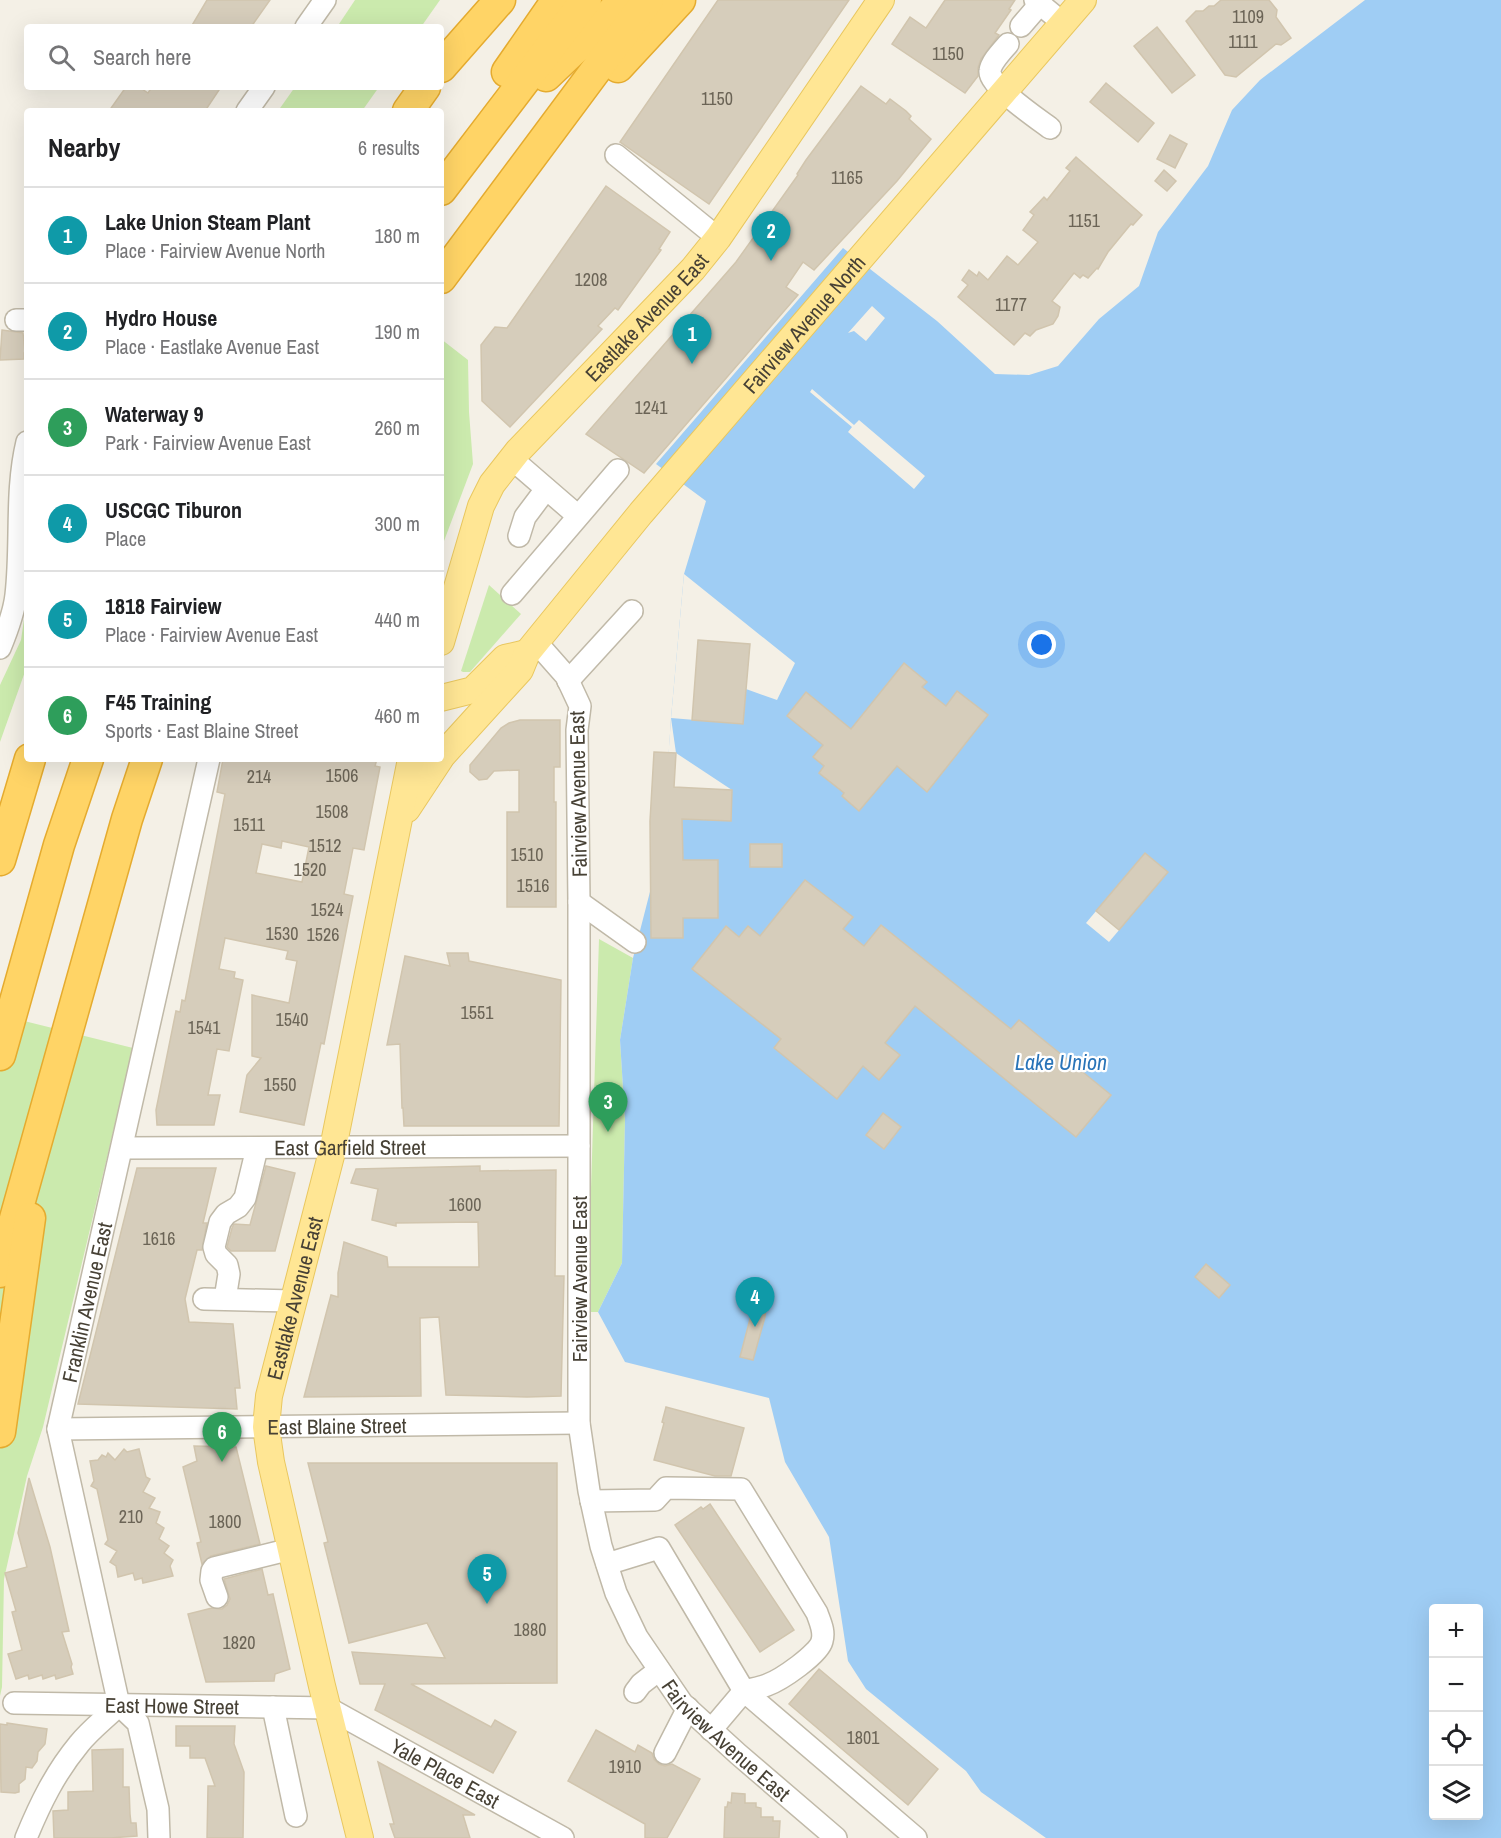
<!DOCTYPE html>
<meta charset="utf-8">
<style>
:root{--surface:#fff;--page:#f2f2f2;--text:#202124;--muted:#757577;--line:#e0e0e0;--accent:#0b8043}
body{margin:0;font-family:"Archivo Narrow",sans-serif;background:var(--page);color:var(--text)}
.controls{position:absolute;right:18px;bottom:18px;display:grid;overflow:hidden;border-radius:6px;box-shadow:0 6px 24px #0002}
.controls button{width:54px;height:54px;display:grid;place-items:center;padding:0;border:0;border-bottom:2px solid var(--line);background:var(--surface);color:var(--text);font:30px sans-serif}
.you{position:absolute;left:1042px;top:645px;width:21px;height:21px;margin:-15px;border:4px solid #fff;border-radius:50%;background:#1a73e8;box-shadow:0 0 0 9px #1a73e833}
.badge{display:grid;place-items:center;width:39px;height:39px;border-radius:50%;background:var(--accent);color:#fff;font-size:20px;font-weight:700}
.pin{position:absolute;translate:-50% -50px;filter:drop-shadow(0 2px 3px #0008)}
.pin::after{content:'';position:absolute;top:32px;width:21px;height:18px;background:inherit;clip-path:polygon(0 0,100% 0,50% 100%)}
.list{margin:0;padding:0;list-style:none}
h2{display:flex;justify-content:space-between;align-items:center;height:78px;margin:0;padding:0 24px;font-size:26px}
h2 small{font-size:20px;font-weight:400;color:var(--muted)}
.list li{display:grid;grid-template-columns:39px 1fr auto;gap:18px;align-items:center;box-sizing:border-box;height:96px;padding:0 24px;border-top:2px solid var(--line)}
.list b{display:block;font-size:22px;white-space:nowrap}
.list p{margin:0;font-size:20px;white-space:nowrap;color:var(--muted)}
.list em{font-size:20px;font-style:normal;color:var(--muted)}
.icon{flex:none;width:33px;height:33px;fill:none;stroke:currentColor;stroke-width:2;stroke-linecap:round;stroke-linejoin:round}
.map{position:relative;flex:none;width:1501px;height:1838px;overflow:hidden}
.search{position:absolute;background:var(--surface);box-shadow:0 6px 24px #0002;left:24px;top:24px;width:420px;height:66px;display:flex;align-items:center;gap:15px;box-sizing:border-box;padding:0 21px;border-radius:6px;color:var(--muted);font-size:22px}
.panel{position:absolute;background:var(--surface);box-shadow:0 6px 24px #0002;left:24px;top:108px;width:420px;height:654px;border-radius:6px}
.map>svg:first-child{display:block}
</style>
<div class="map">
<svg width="1501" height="1838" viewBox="0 0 1501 1838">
<rect width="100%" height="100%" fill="#f4f0e6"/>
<g fill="#cbeaad">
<path d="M355,0H440L421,27H337Z"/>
<path d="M295,87H379L362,111H278Z"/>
<path d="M441,339L468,360L469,412L473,464L441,549Z"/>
<path d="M489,585L521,614L470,672H463L461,671Z"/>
<path d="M27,598V666L0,742V685L21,640Z"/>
<path d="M599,939L633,958L620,1040L625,1120L622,1263L598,1312H587Z"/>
<path d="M0,1015L133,1048L43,1427L27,1476L4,1579L2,1687L0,1696Z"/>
</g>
<path fill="#9fcdf4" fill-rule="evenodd" d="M1365,0H1501V1838H1046L981,1792L966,1771L866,1689L848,1661L829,1537L785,1462L769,1398L625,1362L598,1312L622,1263L625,1120L620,1040L633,958L663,841L671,718L684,574L706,501L656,464L843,248L937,321L995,374L1029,375L1058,366L1099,319L1139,286L1158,232L1208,166L1232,110L1260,80ZM1434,1608H1478V1816H1434Z"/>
<g fill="#f4f0e6">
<path d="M872,306L885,318L866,341L854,331L848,333Z"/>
<path d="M812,389L854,425L859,420L925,476L914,489L848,432L852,427L810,392Z"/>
<path d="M684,574L795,663L777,700L746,689L743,724L671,718L676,753L732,790L731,821L664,818L671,718Z"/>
<path d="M1145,853L1168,872L1109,942L1086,923Z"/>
</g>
<g fill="#d6cdbb" stroke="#d1c5ae" stroke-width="1.5" fill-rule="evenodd">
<path d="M207,0H270L251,27H191Z"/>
<path d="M718,0H849L709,204L620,142Z"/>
<path d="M945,0H1015L1009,9L1011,10L995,33L999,35L981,59L978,68V76L965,93L892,44L910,17L926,28Z"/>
<path d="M1221,0H1269L1277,10L1276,17L1291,38L1281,45L1276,44L1236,77L1225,75L1186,21L1196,11H1203L1209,6H1214Z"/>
<path d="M1157,27L1195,75L1172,93L1134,46Z"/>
<path d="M1106,83L1154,123L1138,142L1090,102Z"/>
<path d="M861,86L886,104L890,99L906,111L911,116L909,119L931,139L897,181L814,270L803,262L786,287L798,295L644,473L586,434L736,262L798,175L797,174L806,160Z"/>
<path d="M126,87H139L148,93L152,87H221L205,111H109Z"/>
<path d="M1170,135L1187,144L1175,168L1157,159Z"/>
<path d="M1076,157L1142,215L1133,225L1131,224L1108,252L1098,269L1097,268L1088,278L1083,275L1080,278L1074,273L1052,301L1060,307L1058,316L1053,324L1036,330L1030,336L1025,333L1014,345L958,297L968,285L962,280L969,270L977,276L979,272L988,280L1007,256L1018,265L1038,242L1023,230L1034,215L1030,212L1044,197L1047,200L1070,171L1066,168Z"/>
<path d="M1164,170L1176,181L1167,191L1155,181Z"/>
<path d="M606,186L670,232L659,249L661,250L618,310L615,308L598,326L602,329L510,427L482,401L481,345L495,327L507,328Z"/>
<path d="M2,330L23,333L25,353H24V359L0,360Z"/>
<path d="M698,640L750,644L743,724L692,720Z"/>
<path d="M904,663L927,682L922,687L946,706L957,691L988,715L927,792L897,766L859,811L842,796L844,793L819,773L824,766L813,757L823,745L787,716L806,692L851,729Z"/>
<path d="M560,720V767H554V802H556V907H507V812H519V770L494,771L487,779L479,780L470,772V765L501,728L509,723L520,720Z"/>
<path d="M654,752L676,753L674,787L732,790L731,821L682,819L683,860H718V918H683V938H651L650,821Z"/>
<path d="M223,759H377L375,766L380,767L364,850L353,848L344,894L353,896L324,1044L321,1043L304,1125L240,1112L247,1075L261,1058L252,1056V995L289,1003L297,961L286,959L288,951L225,938L219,969L235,972L234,978L243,980L229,1051L217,1049L208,1095H220L214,1125H157L156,1110L176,1011L180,1012L182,1000L185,1001L225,794L217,792ZM282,841L309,847L302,882L256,873L262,844L281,848Z"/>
<rect x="750" y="844" width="32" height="23"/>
<path d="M1145,853L1168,872L1119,930L1096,911Z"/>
<path d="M805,880L853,917L843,929L864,946L881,925L1011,1029L1019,1020L1111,1095L1076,1137L915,1006L885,1043L900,1055L879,1080L863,1066L837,1099L774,1048L781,1039L692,969L726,926L739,937L748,926L760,936Z"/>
<path d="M447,953H468L469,961L561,980L559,1126H404L403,1108H402L400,1044L387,1045L405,956L450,966Z"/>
<path d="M883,1113L901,1127L884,1149L866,1135Z"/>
<path d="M266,1166L295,1173L275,1251H231L227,1247L232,1228L234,1224L250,1225Z"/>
<path d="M480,1166V1171L556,1170L555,1276H564L561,1396L527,1397L446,1395L439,1317L420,1318L421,1396L304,1397L331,1295L338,1297V1273L344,1242L387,1257L388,1267H479L478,1222L396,1223V1226L372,1220L378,1189L351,1183L356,1169Z"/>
<path d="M137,1168H216L203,1223H207L202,1250H197L185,1299L189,1322L233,1324L240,1388H235L237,1409L78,1404Z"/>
<path d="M1206,1264L1230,1285L1219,1298L1195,1277Z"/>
<path d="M769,1281L765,1317L753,1360L740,1357L751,1315Z"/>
<path d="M666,1407L744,1428L731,1476H715L654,1460L664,1423L662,1422Z"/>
<path d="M194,1446L236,1447L260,1544L211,1556L202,1564L197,1543L201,1542L183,1467L197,1461Z"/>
<path d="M124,1449L127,1452L139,1449L146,1477L150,1479L143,1492L155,1498L149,1508L160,1512L156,1523L164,1528L159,1539L169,1546L164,1553L173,1560L170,1566L173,1576L143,1583L142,1578L135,1580L133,1573L118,1577L116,1566L110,1562L117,1551L105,1544L108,1540L97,1489L91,1486L94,1481L90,1461L98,1460L102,1455L106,1457L108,1453L115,1460Z"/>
<path d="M308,1463H557V1683L411,1684L491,1727L495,1720L516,1732L493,1773L375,1710L385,1684H360L352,1652L445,1658L427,1623L349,1643L324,1543L328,1542Z"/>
<path d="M29,1478L50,1547L69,1631L62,1632L72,1664L71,1667L73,1674L56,1679L55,1675L43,1679L42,1675L29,1679L28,1675L16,1679L8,1654L22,1650L12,1612L16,1611L5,1573L27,1567L18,1533Z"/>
<path d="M710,1504L794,1630L760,1652L675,1525L701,1507L703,1509Z"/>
<path d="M262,1569L268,1595L273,1594L290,1669L275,1674L274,1681L206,1682L188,1614L212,1608L222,1609L227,1605L230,1599L224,1579Z"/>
<path d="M819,1669L938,1769L908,1805L789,1704Z"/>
<path d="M7,1723L47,1729L45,1744L38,1752L37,1761L32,1768L26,1767L25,1779L19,1784V1792L15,1793L1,1792L0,1724L7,1725Z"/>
<path d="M176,1726H235L234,1744L244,1772L243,1838H207L208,1786H215L205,1758H190V1746H176Z"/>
<path d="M596,1730L635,1752L638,1745L652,1753L654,1759L659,1764L665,1766L672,1764L700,1779L667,1838H645V1824L568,1781Z"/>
<path d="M123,1749V1787H129L130,1814L131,1823H136L137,1836L110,1838H54L53,1811L68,1810V1792L93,1791L92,1750Z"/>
<path d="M378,1762L475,1815H463L470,1838H395L390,1824H394Z"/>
<path d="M732,1793L745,1794V1803H756V1807L761,1808V1817H773V1821H780L779,1838H724L725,1807H727L728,1802L731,1803Z"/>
</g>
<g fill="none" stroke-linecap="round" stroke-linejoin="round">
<g stroke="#c0b9a8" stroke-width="24">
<g id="minor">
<path d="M1035,0L1063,23"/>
<path d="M1021,26L1040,4L1041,0"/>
<path d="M306,27L325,0"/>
<path d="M1008,44C1002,51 991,62 990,71C988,85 1038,119 1050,128"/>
<path d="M247,111L264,87"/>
<path d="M616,155L718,238"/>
<path d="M16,320H27"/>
<path d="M512,459L578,516"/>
<path d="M519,536L525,517L546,489"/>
<path d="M512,594L618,470"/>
<path id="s1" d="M536,642L566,676L580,706L577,730L579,902V1423L589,1491L601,1546L616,1593L637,1637L682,1703L738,1754L836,1838"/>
<path d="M0,648C7,631 14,613 16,595C22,543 15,492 27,442"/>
<path d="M568,681L632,611"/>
<path d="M579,902L635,942"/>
<path id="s2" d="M122,1148L579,1146"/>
<path d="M204,1299L293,1301"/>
<path d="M225,1299L229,1274L227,1265L216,1254L214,1247L220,1222L226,1214L238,1207L245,1198L257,1148"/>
<path id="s3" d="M58,1429L579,1423"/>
<path d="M591,1501L655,1500L666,1488L741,1489L817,1613C820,1622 825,1631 822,1641C819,1654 781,1680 767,1685C760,1688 751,1689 744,1691L659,1548L607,1564"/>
<path d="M217,1597L211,1580L212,1571L214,1568L291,1549"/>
<path d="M635,1692L641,1684L659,1670"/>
<path id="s4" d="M14,1703L328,1708L563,1838"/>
<path d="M273,1707L296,1816"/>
<path d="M711,1730L744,1691L916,1838"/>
<path d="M665,1753L688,1708"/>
<path d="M26,1838C40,1804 55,1773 79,1744C90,1730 106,1718 119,1705"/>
<path id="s5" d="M159,1838L158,1809L138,1723L119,1705L58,1429L209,759"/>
</g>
</g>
<g stroke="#e9c75f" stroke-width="28">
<g id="major">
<path id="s6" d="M441,642L481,506L492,484L518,451L693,269L718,238L881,0"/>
<path d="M441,698L473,690L505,658L527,653"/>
<path id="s7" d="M441,757L520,670L527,653L641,513L1083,0"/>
<path d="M407,809L440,759"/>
<path id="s8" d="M360,1838L322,1686L271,1462L266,1427L269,1396L333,1148L411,759"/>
</g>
</g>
<g stroke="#e5ab2f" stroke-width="33">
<g id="highway">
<path d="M441,67L500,0"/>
<path d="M618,67L680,0"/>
<path d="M507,72L557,0"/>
<path d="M546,76L601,24L623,0"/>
<path d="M408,111L425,87"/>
<path d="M441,190L586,0"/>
<path d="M441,278L648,0"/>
<path d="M0,860L30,759"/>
<path d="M0,1055L59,845L88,759"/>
<path d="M0,1272L127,819L147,759"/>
<path d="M0,1432L30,1218"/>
</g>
</g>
<use href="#minor" stroke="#fff" stroke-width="21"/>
<use href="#major" stroke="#ffe694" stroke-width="26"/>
<use href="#highway" stroke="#ffd466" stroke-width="30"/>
</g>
<g text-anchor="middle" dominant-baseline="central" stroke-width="4.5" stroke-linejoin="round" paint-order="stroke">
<g font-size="18" fill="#6b6456">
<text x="1248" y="16">1109</text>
<text x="1243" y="41">1111</text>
<text x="948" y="53">1150</text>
<text x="717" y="98">1150</text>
<text x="847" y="177">1165</text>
<text x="1084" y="220">1151</text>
<text x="591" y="279">1208</text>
<text x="1011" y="304">1177</text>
<text x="651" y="407">1241</text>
<text x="342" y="775">1506</text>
<text x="259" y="776">214</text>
<text x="332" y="811">1508</text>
<text x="249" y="824">1511</text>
<text x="325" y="845">1512</text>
<text x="527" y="854">1510</text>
<text x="310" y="869">1520</text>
<text x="533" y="885">1516</text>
<text x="327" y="909">1524</text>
<text x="282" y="933">1530</text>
<text x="323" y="934">1526</text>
<text x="477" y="1012">1551</text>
<text x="292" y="1019">1540</text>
<text x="204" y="1027">1541</text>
<text x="280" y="1084">1550</text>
<text x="465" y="1204">1600</text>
<text x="159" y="1238">1616</text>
<text x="131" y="1516">210</text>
<text x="225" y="1521">1800</text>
<text x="530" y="1629">1880</text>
<text x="239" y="1642">1820</text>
<text x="863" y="1737">1801</text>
<text x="625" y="1766">1910</text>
</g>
<g font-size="21" fill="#474135" stroke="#fff">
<text stroke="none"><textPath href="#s6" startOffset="394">Eastlake Avenue East</textPath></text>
<text stroke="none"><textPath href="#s7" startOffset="566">Fairview Avenue North</textPath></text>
<text transform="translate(578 794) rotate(-91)">Fairview Avenue East</text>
<text stroke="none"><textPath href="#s2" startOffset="228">East Garfield Street</textPath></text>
<text transform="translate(579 1279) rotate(-90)">Fairview Avenue East</text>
<text stroke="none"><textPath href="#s8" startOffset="554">Eastlake Avenue East</textPath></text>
<text stroke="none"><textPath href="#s5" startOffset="556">Franklin Avenue East</textPath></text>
<text stroke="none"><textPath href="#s3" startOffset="279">East Blaine Street</textPath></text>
<text stroke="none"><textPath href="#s4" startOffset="158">East Howe Street</textPath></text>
<text stroke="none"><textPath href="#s1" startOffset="1156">Fairview Avenue East</textPath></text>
<text stroke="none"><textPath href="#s4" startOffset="448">Yale Place East</textPath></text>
</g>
<g font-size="22" font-style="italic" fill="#2974b8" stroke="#fff">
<text x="1061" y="1062">Lake Union</text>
</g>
</g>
</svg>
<div class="controls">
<button>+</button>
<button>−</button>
<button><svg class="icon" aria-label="locate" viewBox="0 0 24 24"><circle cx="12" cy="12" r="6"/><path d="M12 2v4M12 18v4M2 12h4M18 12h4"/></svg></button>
<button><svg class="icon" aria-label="layers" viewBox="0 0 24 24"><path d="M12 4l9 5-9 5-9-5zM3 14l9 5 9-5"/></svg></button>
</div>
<div class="you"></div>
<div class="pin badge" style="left:692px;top:364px;background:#0f9aa8">1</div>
<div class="pin badge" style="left:771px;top:261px;background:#0f9aa8">2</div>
<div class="pin badge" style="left:608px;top:1132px;background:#2e9e5b">3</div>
<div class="pin badge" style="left:755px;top:1327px;background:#0f9aa8">4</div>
<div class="pin badge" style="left:487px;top:1604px;background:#0f9aa8">5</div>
<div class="pin badge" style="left:222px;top:1462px;background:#2e9e5b">6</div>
<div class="search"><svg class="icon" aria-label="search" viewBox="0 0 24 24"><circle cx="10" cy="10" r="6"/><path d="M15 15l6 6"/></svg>Search here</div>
<section class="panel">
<h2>Nearby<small>6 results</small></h2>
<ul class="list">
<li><span class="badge" style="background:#0f9aa8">1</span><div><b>Lake Union Steam Plant</b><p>Place · Fairview Avenue North</p></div><em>180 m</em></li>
<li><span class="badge" style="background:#0f9aa8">2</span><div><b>Hydro House</b><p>Place · Eastlake Avenue East</p></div><em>190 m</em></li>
<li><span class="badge" style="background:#2e9e5b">3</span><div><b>Waterway 9</b><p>Park · Fairview Avenue East</p></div><em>260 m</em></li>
<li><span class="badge" style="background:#0f9aa8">4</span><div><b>USCGC Tiburon</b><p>Place</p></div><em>300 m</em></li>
<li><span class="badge" style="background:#0f9aa8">5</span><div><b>1818 Fairview</b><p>Place · Fairview Avenue East</p></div><em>440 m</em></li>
<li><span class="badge" style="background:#2e9e5b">6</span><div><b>F45 Training</b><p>Sports · East Blaine Street</p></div><em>460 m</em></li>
</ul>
</section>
</div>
